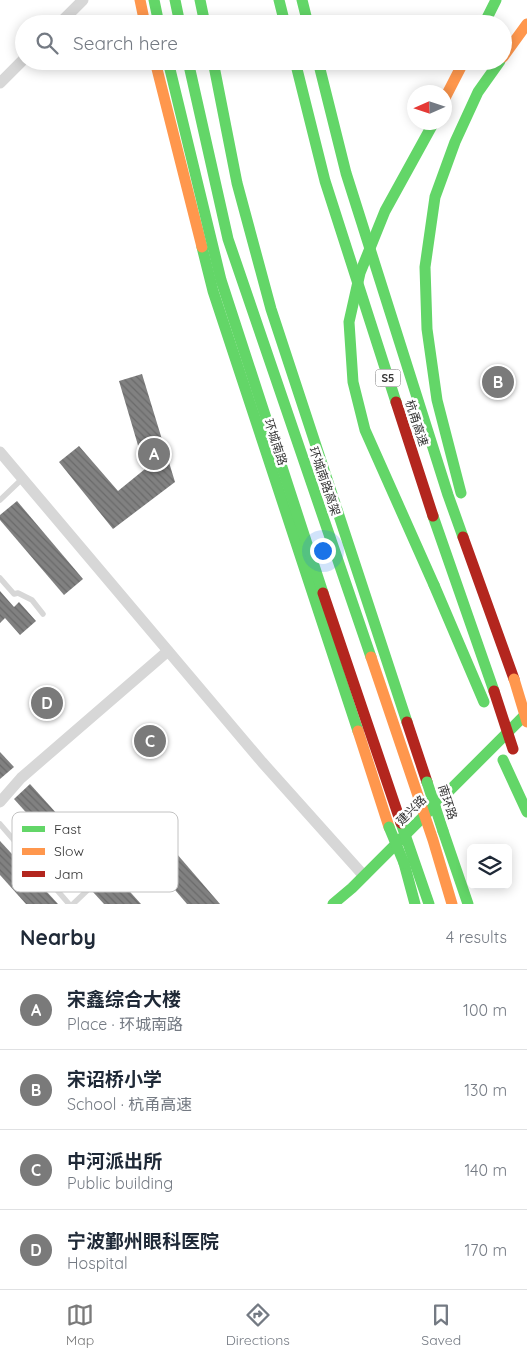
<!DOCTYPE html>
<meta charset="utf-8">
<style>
:root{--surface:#fff;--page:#f2f2f3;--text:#1f2937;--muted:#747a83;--line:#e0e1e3;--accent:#7a7a7a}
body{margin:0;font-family:Quicksand,"Noto Sans SC",sans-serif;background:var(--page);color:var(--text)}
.controls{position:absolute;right:15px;bottom:15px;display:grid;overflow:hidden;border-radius:8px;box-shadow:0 2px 12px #0003}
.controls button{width:45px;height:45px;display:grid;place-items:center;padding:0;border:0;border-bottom:1px solid var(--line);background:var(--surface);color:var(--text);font:25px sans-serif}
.compass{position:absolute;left:407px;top:85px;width:45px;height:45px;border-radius:50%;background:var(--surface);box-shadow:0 2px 12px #0003;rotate:267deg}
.you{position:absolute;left:322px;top:550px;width:18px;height:18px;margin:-12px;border:4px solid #fff;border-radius:50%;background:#1a73e8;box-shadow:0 0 0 8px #1a73e833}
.badge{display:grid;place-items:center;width:32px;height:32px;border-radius:50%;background:var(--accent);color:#fff;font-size:16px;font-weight:700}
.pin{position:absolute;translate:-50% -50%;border:2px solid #fff;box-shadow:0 1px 5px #0006}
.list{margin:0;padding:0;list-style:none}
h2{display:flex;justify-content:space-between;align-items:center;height:65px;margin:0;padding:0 20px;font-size:21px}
h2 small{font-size:16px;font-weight:400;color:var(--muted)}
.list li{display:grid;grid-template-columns:32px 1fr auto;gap:15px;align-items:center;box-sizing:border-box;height:80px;padding:0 20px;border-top:1px solid var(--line)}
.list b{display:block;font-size:19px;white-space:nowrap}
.list p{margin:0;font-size:16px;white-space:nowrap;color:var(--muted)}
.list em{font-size:16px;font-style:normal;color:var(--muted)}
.icon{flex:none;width:28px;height:28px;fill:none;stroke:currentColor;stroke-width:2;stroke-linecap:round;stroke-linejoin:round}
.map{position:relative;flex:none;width:527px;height:904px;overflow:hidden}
.search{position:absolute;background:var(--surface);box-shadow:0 2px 12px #0003;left:15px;right:15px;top:15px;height:55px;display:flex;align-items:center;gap:12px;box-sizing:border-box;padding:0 18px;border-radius:28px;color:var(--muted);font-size:19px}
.sheet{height:385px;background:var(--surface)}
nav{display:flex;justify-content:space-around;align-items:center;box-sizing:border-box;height:70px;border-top:1px solid var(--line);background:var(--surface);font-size:14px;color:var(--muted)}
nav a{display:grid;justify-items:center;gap:2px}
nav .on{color:var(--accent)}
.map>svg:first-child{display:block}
</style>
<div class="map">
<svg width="527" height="904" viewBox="0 0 527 904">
<defs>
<pattern id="building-back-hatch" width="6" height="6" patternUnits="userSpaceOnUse" patternTransform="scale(1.25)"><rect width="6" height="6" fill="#818181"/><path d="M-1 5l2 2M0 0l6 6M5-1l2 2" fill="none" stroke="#6a6a6a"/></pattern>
</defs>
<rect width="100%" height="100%" fill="#fff"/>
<g fill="url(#building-back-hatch)">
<path d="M142,374L175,482L113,529L59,462L79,446L118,491L145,469L119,381Z"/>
<path d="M17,501L83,579L64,595L0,520V515Z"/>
<path d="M0,591L14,607L19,602L36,621L20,635L5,618L0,623Z"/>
<path d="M0,752L14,767L0,779Z"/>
<path d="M30,784L105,867L89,882L14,799Z"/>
<path d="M152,825L220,904H187L134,842Z"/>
<path d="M0,841L58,904H26L0,875Z"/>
<path d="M113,873L141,904H104L93,892Z"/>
</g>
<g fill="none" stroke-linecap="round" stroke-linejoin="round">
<g stroke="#d7d7d7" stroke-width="5.5">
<path d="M0,500L22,479"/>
<path d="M0,578L14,594L18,593L32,600L43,614"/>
<path d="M0,824L69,904"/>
<path d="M73,904L116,863"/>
</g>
<g stroke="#d7d7d7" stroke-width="11">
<path d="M59,24L83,0"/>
<path d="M0,83L24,59"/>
<path d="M0,452L262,762L364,876"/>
<path d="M0,802L21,778L168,651"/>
</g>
<g stroke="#63d668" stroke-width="11">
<path d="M154,0L159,24"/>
<path d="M175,0L180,24"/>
<path d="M200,0L205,24"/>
<path d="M279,0L285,24"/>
<path d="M302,0L308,24"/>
<path d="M484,24L496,0"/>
<path d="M213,61L237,183L271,309L407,722"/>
<path d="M295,61L325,181L396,402"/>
<path d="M318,61L346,173L448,495L463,537"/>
<path d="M202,247L213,291L358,731"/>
<path d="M461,493L437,400L427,329L425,267L435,197L455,142L478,92L500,61"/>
<path d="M433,516L494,691"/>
<path d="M434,585L484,702"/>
<path d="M503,760L527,812"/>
<path d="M443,831L468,904"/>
<path d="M404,863L415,904"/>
<path d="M333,904L352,888L527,713"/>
</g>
<g stroke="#ff974d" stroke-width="11">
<path d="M140,0L145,24"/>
<path d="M503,57L527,24"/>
<path d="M155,61L202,247"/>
<path d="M444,100L464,61"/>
<path d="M358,731L389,827"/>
</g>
<g stroke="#b3261e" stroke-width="11">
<path d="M396,402L433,516"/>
<path d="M463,537L514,679"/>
<path d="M407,722L427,782"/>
</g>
<g stroke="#63d668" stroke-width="11">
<path d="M168,61L221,280L323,593"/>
<path d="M188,61L228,239L371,657"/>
<path d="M434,122L385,211L360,273L349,322L353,382L365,430L434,585"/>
<path d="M427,782L443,831"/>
<path d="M401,823L429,904"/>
<path d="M389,827L404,863"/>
</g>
<g stroke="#ff974d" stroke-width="11">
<path d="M371,657L433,840L452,904"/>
<path d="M514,679L527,722"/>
</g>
<g stroke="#b3261e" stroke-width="11">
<path d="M323,593L401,823"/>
<path d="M494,691L513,749"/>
</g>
</g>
<g text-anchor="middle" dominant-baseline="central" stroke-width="5" stroke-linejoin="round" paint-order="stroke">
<rect fill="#fff" stroke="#707070" stroke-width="1" x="375.5" y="369.5" width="25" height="17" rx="4"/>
<g font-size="11" font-weight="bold" fill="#333">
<text x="388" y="378">S5</text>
</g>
<g font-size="12" fill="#333" stroke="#fff">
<text transform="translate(417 423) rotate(72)">杭甬高速</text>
<text transform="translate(276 442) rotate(72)">环城南路</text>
<text transform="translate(325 481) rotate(71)">环城南路高架</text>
<text transform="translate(448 802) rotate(72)">南环路</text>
<text transform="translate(411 810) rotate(-45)">建兴路</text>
</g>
</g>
<rect x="12" y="812" width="166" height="80" rx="8" fill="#fff" stroke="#c2c2c2" stroke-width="1"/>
<rect x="22" y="826" width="23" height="6" fill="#63d668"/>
<rect x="22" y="848" width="23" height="7" fill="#ff974d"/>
<rect x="22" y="871" width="23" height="6" fill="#b3261e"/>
<g font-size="14" fill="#333">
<text x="54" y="834">Fast</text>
<text x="54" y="856">Slow</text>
<text x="54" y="879">Jam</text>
</g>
</svg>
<div class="controls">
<button><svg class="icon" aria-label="layers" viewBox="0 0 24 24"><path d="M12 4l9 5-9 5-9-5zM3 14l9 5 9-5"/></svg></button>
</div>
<svg class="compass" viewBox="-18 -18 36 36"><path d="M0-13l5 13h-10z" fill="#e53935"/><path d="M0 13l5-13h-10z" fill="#747a83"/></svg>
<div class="you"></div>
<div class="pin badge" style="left:154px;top:454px">A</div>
<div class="pin badge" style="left:498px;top:382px">B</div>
<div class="pin badge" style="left:150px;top:741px">C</div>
<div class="pin badge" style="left:47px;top:703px">D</div>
<div class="search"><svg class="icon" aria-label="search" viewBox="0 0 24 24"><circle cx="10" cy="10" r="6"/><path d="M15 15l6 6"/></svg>Search here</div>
</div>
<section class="sheet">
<h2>Nearby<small>4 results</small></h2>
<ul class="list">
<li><span class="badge">A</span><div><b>宋鑫综合大楼</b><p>Place · 环城南路</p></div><em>100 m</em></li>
<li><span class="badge">B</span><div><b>宋诏桥小学</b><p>School · 杭甬高速</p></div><em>130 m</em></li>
<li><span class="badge">C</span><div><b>中河派出所</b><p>Public building</p></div><em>140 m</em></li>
<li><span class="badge">D</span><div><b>宁波鄞州眼科医院</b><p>Hospital</p></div><em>170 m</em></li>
</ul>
</section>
<nav>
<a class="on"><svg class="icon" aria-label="map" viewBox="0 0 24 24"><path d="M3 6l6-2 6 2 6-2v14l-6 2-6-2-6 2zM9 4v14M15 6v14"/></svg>Map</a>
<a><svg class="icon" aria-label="directions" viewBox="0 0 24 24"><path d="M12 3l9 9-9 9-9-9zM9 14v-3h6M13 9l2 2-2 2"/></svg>Directions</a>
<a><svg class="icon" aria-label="saved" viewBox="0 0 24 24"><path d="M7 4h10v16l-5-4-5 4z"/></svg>Saved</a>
</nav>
